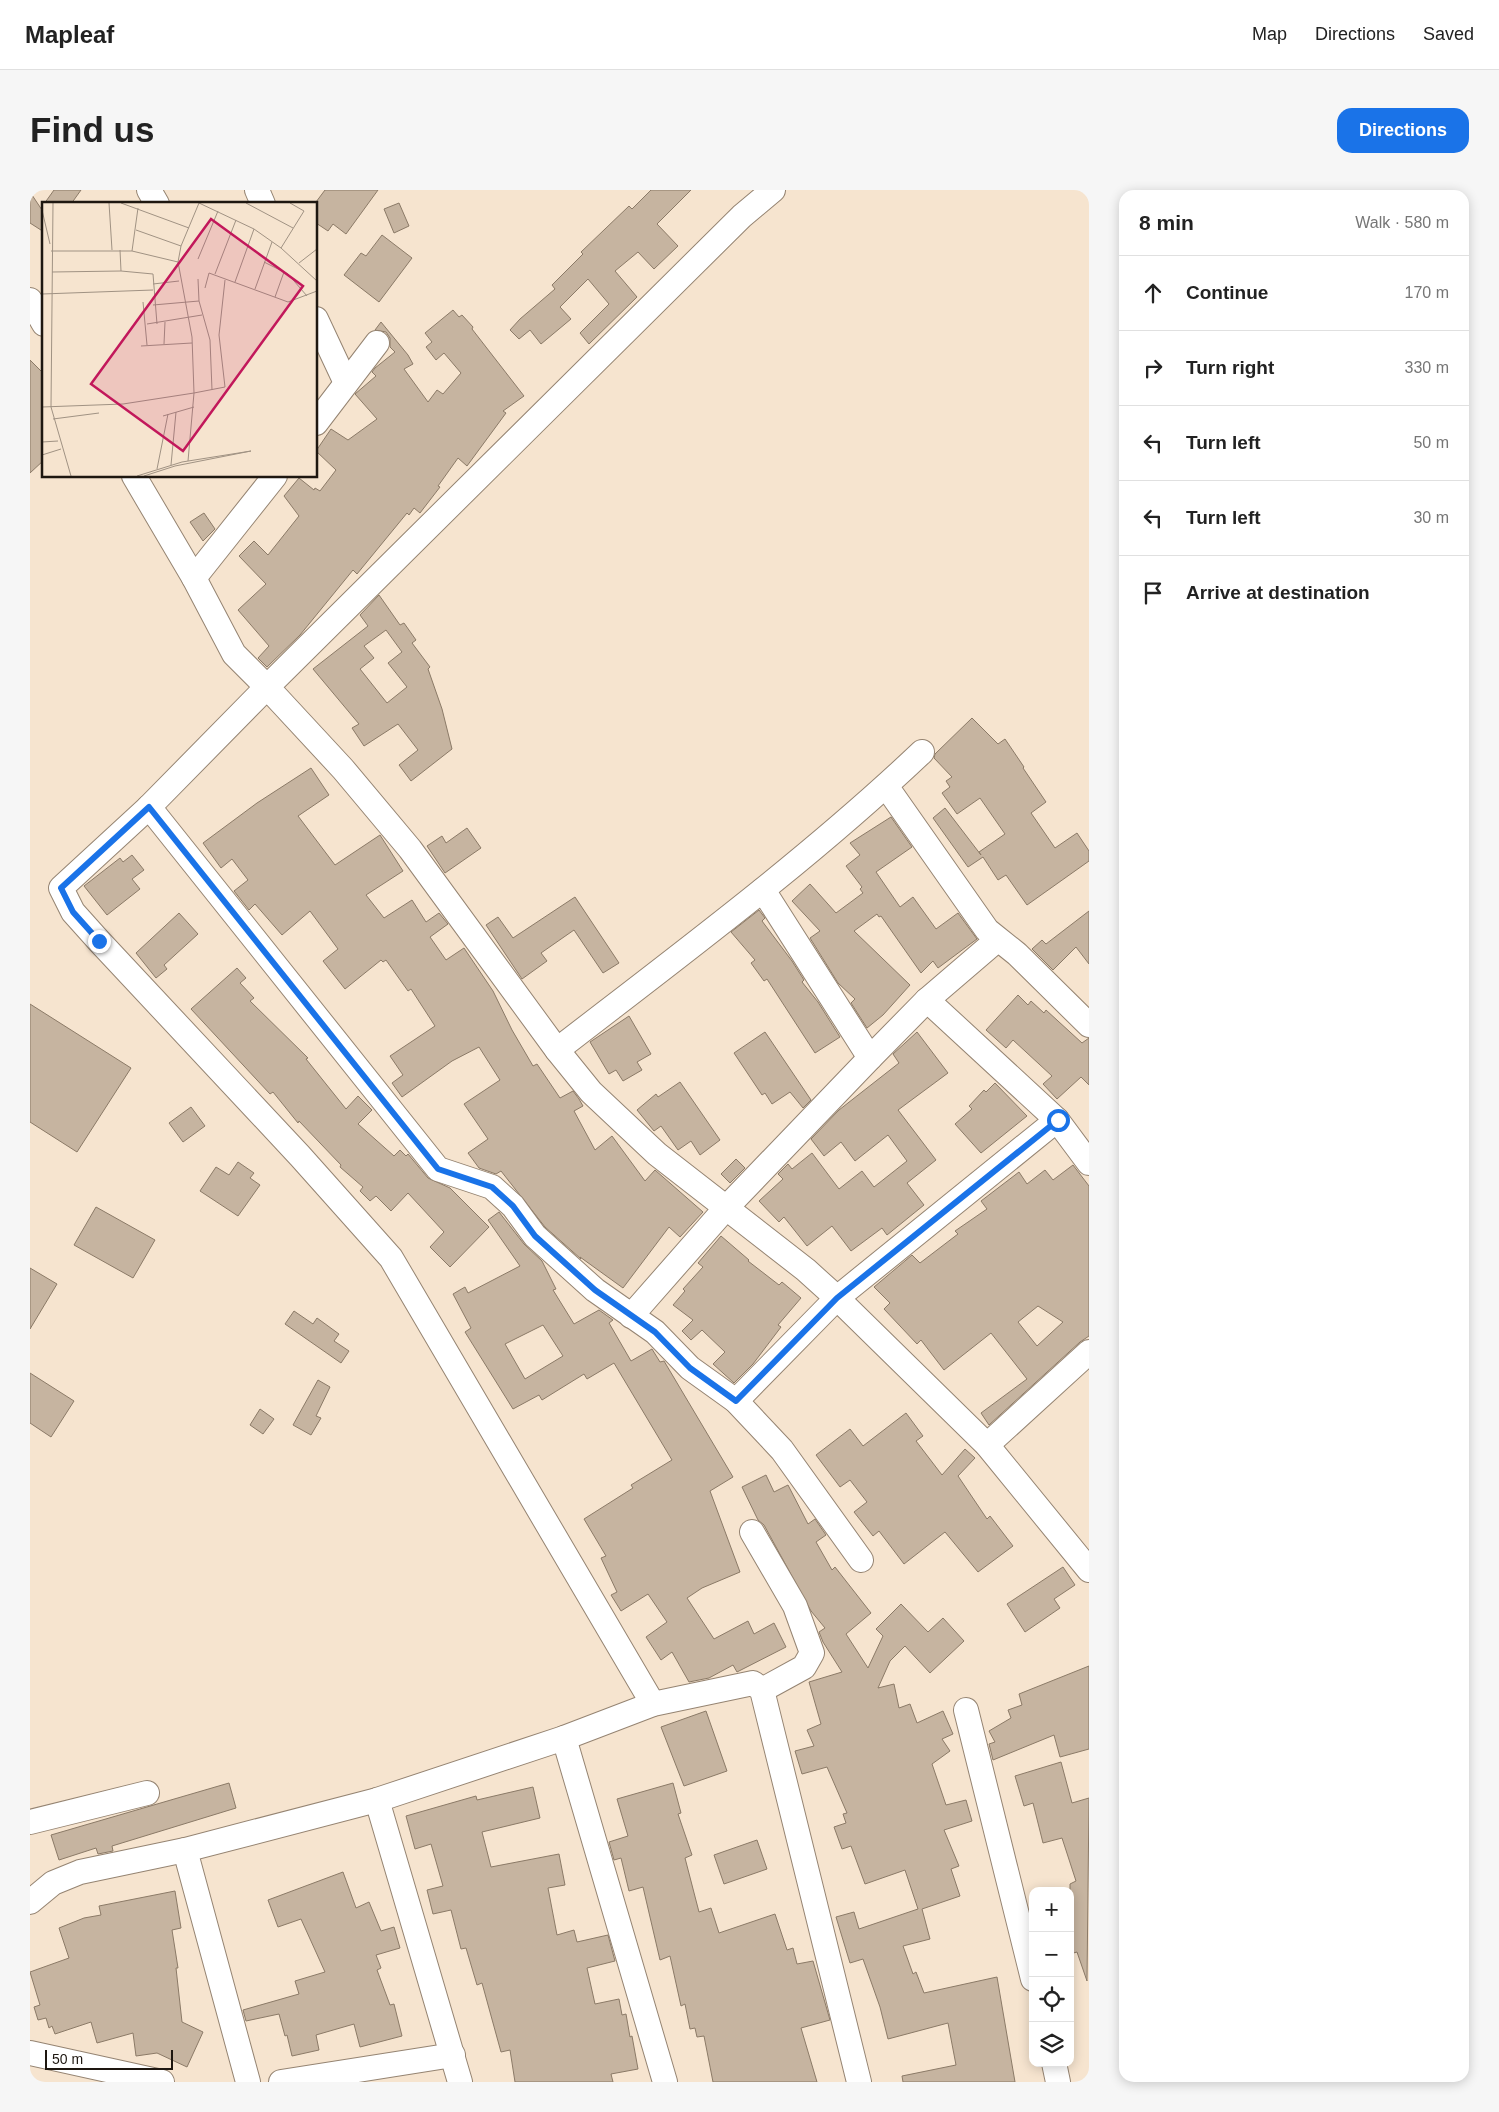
<!DOCTYPE html>
<meta charset="utf-8">
<style>
:root{--surface:#fff;--page:#f6f6f6;--text:#222;--muted:#767676;--line:#e0e0e0;--accent:#1a73e8}
body{margin:0;font-family:Arial,sans-serif;background:var(--page);color:var(--text)}
.controls{position:absolute;right:15px;bottom:15px;display:grid;overflow:hidden;border-radius:10px;box-shadow:0 2px 12px #0003}
.controls button{width:45px;height:45px;display:grid;place-items:center;padding:0;border:0;border-bottom:1px solid var(--line);background:var(--surface);color:var(--text);font:25px sans-serif}
.scale{position:absolute;left:15px;bottom:12px;width:128px;box-sizing:border-box;padding-left:5px;border:2px solid #1e1710;border-top:0;font-size:14px;line-height:18px;white-space:nowrap;color:#1e1710;-webkit-text-stroke:4px #fff;paint-order:stroke}
.stop{position:absolute;width:15px;height:15px;margin:-11px;border:4px solid #1a73e8;border-radius:50%;background:#fff}
.stop.end{background:#1a73e8;border-color:#fff;box-shadow:0 1px 5px #0008}
.list{margin:0;padding:0;list-style:none}
h2{display:flex;justify-content:space-between;align-items:center;height:65px;margin:0;padding:0 20px;font-size:21px}
h2 small{font-size:16px;font-weight:400;color:var(--muted)}
.list li{display:grid;grid-template-columns:32px 1fr auto;gap:15px;align-items:center;box-sizing:border-box;height:75px;padding:0 20px;border-top:1px solid var(--line)}
.list b{display:block;font-size:19px;white-space:nowrap}
.list em{font-size:16px;font-style:normal;color:var(--muted)}
.icon{flex:none;width:28px;height:28px;fill:none;stroke:currentColor;stroke-width:2;stroke-linecap:round;stroke-linejoin:round}
.map{position:relative;flex:none;width:1059px;height:1892px;overflow:hidden;border-radius:15px}
header{display:flex;align-items:center;gap:30px;box-sizing:border-box;height:70px;padding:0 25px;background:var(--surface);border-bottom:1px solid var(--line)}
header strong{font-size:24px}
nav{display:flex;gap:28px;margin-inline-start:auto;font-size:18px}
.intro{display:flex;align-items:center;justify-content:space-between;box-sizing:border-box;height:120px;padding:0 30px}
h1{margin:0;font-size:35px}
.button{padding:12px 22px;border-radius:15px;background:var(--accent);color:#fff;font-size:18px;font-weight:700}
main{display:flex;gap:30px;padding:0 30px}
aside{flex:1;background:var(--surface);border-radius:15px;box-shadow:0 2px 12px #0003}
.map>svg:first-child{display:block}
</style>
<header>
<strong>Mapleaf</strong>
<nav><a>Map</a><a>Directions</a><a>Saved</a></nav>
</header>
<div class="intro"><h1>Find us</h1><a class="button">Directions</a></div>
<main>
<div class="map">
<svg width="1059" height="1892" viewBox="0 0 1059 1892">
<rect width="100%" height="100%" fill="#f6e4cf"/>
<g fill="#c6b4a0" stroke="#8b7a67" fill-rule="evenodd">
<path d="M24,0H51L41,14H14Z"/>
<path d="M295,0H348L316,44L303,34L298,41L286,33V12Z"/>
<path d="M621,0H661L627,34L648,56L624,79L608,62L585,81L607,107L559,154L550,143L579,114L558,89L530,117L541,129L511,154L500,140L489,149L480,140L490,129L525,99L522,95L553,64L551,62L599,16L602,19Z"/>
<path d="M0,2L14,23V42L0,33Z"/>
<path d="M369,13L379,36L364,43L354,19Z"/>
<path d="M352,45L382,68L349,112L314,85L331,63L336,66Z"/>
<path d="M423,120L429,127L432,125L443,137L442,139L494,206L473,221L476,223L437,276L428,268L408,296L410,297L390,323L384,318L379,325L377,323L327,384L323,380L270,445L237,477L228,468L239,456L208,420L236,394L209,366L224,351L238,365L269,326L254,306L269,288L284,300L285,298L290,301L306,280L286,261L301,239L318,250L347,229L325,204L346,186L342,182L345,178L365,162L360,157V148L356,142L345,140L351,132L378,165L383,174L374,179L398,212L407,200L413,204L431,183L414,163L406,170L396,157L402,152L395,143Z"/>
<path d="M0,170L14,184V270L0,283Z"/>
<path d="M174,323L185,339L173,351L160,332Z"/>
<path d="M349,405L370,435L374,433L386,450L382,453L400,477L398,479L412,519L422,559L381,591L369,575L388,560L368,534L334,556L322,538L329,534L283,479L338,436L330,425ZM356,440L372,462L358,473L377,497L357,513L330,479L344,468L334,456Z"/>
<path d="M942,528L968,554L975,549L994,577L993,578L1016,612L1001,623L1025,658L1047,643L1059,661V671L997,715L976,685L968,690L953,667L938,677L903,628L915,618L951,665L949,662L975,644L950,608L927,624L912,603L920,597L916,591L922,587L904,568L905,564Z"/>
<path d="M281,578L299,605L268,626L305,675L350,645L373,681L336,705L354,728L382,710L396,732L409,723L418,734L400,747L416,770L434,758L463,801L482,840L503,876L507,874L530,908L543,901L549,909L553,916L544,921L565,960L582,946L615,991L625,980L673,1022L650,1047L639,1037L593,1098L550,1067L551,1069L515,1037L471,981L466,984L449,978L438,963L458,949L434,914L470,890L449,857L422,871L372,907L362,893L373,885L360,866L405,836L381,799L378,801L356,770L353,772L351,770L315,799L293,771L308,759L280,721L252,745L225,714L219,720L204,701L218,690L202,669L191,678L173,653L227,613Z"/>
<path d="M861,627L882,657L846,682L870,717L883,707L906,739L928,723L947,749L908,778L903,771L891,783L851,726L849,727L847,724L824,741L880,795L853,825L837,838L821,813L825,809L808,793L780,748L790,741L762,711L780,694L806,723L833,703L830,699L832,697L816,676L830,665L820,653Z"/>
<path d="M437,638L451,658L415,683L397,656L412,646L416,653Z"/>
<path d="M102,665L114,680L102,689L110,699L77,725L54,696L90,668L93,672Z"/>
<path d="M545,707L589,773L573,783L544,740L511,763L517,771L492,789L456,735L468,727L483,748Z"/>
<path d="M729,720L735,728L732,731L762,771L774,790L772,792L788,812L810,847L785,863L737,789L734,791L721,773L725,770L701,742Z"/>
<path d="M1059,721V774L1046,757L1023,780L1002,759L1012,750L1016,754Z"/>
<path d="M149,723L168,744L134,775L137,779L126,788L106,763Z"/>
<path d="M207,778L216,788L210,793L224,808L220,811L278,868L276,869L316,919L328,906L342,920L328,934L364,966L370,960L376,966L378,964L398,988L420,998L459,1037L420,1077L400,1057L414,1042L378,1003L361,1021L346,1006L340,1011L330,1001L333,997L310,977L311,975L269,931L268,933L243,902L240,904L161,819Z"/>
<path d="M988,805L998,815L1001,811L1014,823L1016,820L1052,853L1059,848V895L1051,887L1027,909L1013,894L1022,886L983,850L976,858L956,840Z"/>
<path d="M0,814L101,878L47,962L0,932Z"/>
<path d="M599,826L621,864L607,872L612,880L593,891L586,880L579,884L560,852Z"/>
<path d="M735,842L781,910L773,918L760,902L742,914L735,903L732,905L704,863Z"/>
<path d="M887,842L918,883L868,920L906,970L877,993L894,1015L857,1045L852,1038L821,1061L802,1036L777,1056L754,1027L749,1032L729,1011L753,989L748,984L758,974L762,979L782,963L809,999L832,981L844,997L877,971L858,945L825,971L811,952L794,966L781,949L809,920L869,873L863,864Z"/>
<path d="M650,892L690,950L670,965L661,951L648,960L631,936L624,941L607,920L626,904L628,907Z"/>
<path d="M965,893L997,926L951,963L925,934L942,919L939,916L954,900L956,902Z"/>
<path d="M161,917L175,936L153,952L139,933Z"/>
<path d="M706,969L715,978L700,993L691,984Z"/>
<path d="M208,972L224,983L220,988L230,995L208,1026L170,1001L186,977L199,985Z"/>
<path d="M1043,975L1059,996V1146L1050,1152L959,1235L951,1223L997,1189L961,1143L914,1180L891,1150L887,1154L854,1119L860,1113L844,1097L882,1065L890,1073L928,1044L925,1041L957,1019L951,1011L989,982L997,994L1015,980L1023,990ZM1008,1116L1033,1132L1007,1156L988,1132Z"/>
<path d="M66,1017L125,1050L103,1088L44,1055Z"/>
<path d="M469,1022L494,1054L512,1071L526,1099L523,1100L544,1134L569,1120L583,1130L579,1133L601,1171L622,1159L630,1172L634,1171L703,1287L680,1301L710,1382L672,1398L657,1408L684,1449L718,1431L724,1444L744,1433L756,1457L707,1482L703,1475L679,1488L659,1492L642,1462L631,1470L616,1447L637,1432L618,1404L591,1421L581,1405L587,1402L571,1368L576,1366L554,1329L603,1298L601,1295L642,1270L584,1173L557,1189L554,1184L512,1210L509,1205L483,1219L435,1142L441,1138L423,1104L435,1097L438,1103L490,1076L458,1030ZM513,1135L533,1166L495,1189L475,1154Z"/>
<path d="M691,1046L719,1070L718,1071L749,1095L752,1092L771,1108L748,1135L751,1137L723,1174L704,1193L683,1174L695,1162L672,1140L661,1150L652,1141L663,1130L643,1115L655,1101L653,1099L673,1077L668,1073Z"/>
<path d="M0,1078L27,1094L0,1139Z"/>
<path d="M264,1121L283,1134L287,1128L309,1144L304,1151L319,1161L311,1173L255,1134Z"/>
<path d="M0,1183L44,1211L21,1247L0,1233Z"/>
<path d="M288,1190L300,1197L286,1226L291,1228L281,1245L263,1235Z"/>
<path d="M230,1219L244,1229L233,1244L220,1235Z"/>
<path d="M876,1223L893,1246L886,1251L912,1285L935,1259L945,1268L928,1286L957,1329L960,1326L983,1356L948,1382L915,1342L874,1374L849,1341L843,1346L824,1322L837,1312L820,1290L810,1297L786,1265L820,1239L833,1256Z"/>
<path d="M736,1285L744,1302L758,1295L778,1334L785,1329L796,1345L786,1352L802,1380L805,1377L841,1423L816,1444L838,1478L853,1446L846,1439L871,1414L898,1442L913,1428L934,1451L900,1483L875,1456L860,1471L848,1498L864,1494L869,1518L880,1514L887,1533L913,1521L923,1544L912,1549L920,1561L902,1574L916,1615L936,1610L942,1631L914,1640L929,1676L921,1679L930,1706L892,1719L900,1749L873,1756L883,1784L886,1782L894,1803L967,1787L985,1892H873L872,1886L926,1875L918,1833L858,1849L850,1817L833,1769L820,1773L806,1727L824,1722L829,1739L888,1719L875,1680L835,1694L821,1656L812,1659L804,1637L816,1633L813,1624L817,1623L797,1577L772,1584L765,1561L784,1556L777,1540L791,1534L779,1492L812,1482L793,1452L789,1442L795,1438L781,1421L734,1335L728,1330L712,1297Z"/>
<path d="M1033,1377L1045,1395L1024,1409L1030,1418L995,1442L977,1414Z"/>
<path d="M1059,1476V1559L1030,1567L1024,1545L963,1570L959,1554L965,1552L959,1541L981,1528L978,1520L992,1515L989,1504Z"/>
<path d="M676,1521L697,1581L654,1596L631,1537Z"/>
<path d="M1031,1572L1042,1613L1059,1608L1057,1791L1047,1762L1040,1764V1694L1046,1691L1032,1648L1013,1653L1003,1613L994,1616L985,1586Z"/>
<path d="M199,1593L206,1618L82,1656L83,1661L68,1664L66,1658L29,1670L21,1645Z"/>
<path d="M643,1593L651,1623L648,1624L662,1665L655,1668L669,1722L681,1718L689,1743L745,1724L757,1760L763,1758L767,1774L783,1771L800,1830L771,1838L787,1892H683L674,1846L667,1847L665,1838L660,1839L655,1814L651,1816L640,1766L630,1770L613,1697L599,1701L591,1668L584,1670L579,1652L598,1646L587,1609Z"/>
<path d="M503,1597L510,1628L452,1642L461,1677L529,1664L535,1695L518,1698L527,1745L544,1740L547,1752L578,1745L585,1771L557,1778L565,1814L589,1809L592,1825L596,1824L600,1847L602,1846L608,1879L581,1884L583,1892H485L480,1860L471,1862L452,1793L447,1795L436,1758L431,1759L421,1720L403,1724L397,1700L413,1696L401,1654L385,1659L376,1626L446,1606L447,1610Z"/>
<path d="M727,1650L737,1679L694,1694L684,1665Z"/>
<path d="M313,1682L326,1718L339,1712L351,1741L364,1737L370,1758L346,1765L351,1778L347,1780L360,1815L364,1814L372,1846L330,1857L324,1834L286,1845L289,1860L262,1866L257,1845L255,1846L249,1824L216,1831L213,1820L269,1804L265,1791L295,1782L271,1729L248,1737L238,1710Z"/>
<path d="M145,1701L151,1738L142,1740L148,1778H146L152,1832L173,1842L157,1877L127,1863L106,1866L103,1843L67,1853L61,1832L25,1844L22,1836L19,1838L16,1828L8,1830L4,1817L10,1815L0,1782L39,1768L29,1738L54,1728L71,1725L69,1716Z"/>
</g>
<g fill="none" stroke-linecap="round" stroke-linejoin="round">
<g stroke="#958472" stroke-width="26">
<g id="minor">
<path d="M119,0L127,14"/>
<path d="M227,0L233,14"/>
<path d="M743,0L712,26L237,497L313,579L380,659L527,860L561,902L627,964L776,1080L807,1108L957,1255L1059,1380"/>
<path d="M0,110L14,134"/>
<path d="M286,129L316,193"/>
<path d="M286,233L347,153"/>
<path d="M104,286L164,388L204,464L237,497L119,617L31,698L43,722L69,751L270,966L361,1068L623,1514"/>
<path d="M164,388L245,286"/>
<path d="M856,596L957,740L987,764L1059,835"/>
<path d="M119,617L408,979L462,997L483,1016L505,1046L565,1100L625,1142L660,1178L706,1211L752,1260L831,1370"/>
<path d="M733,700L840,868"/>
<path d="M897,810L1027,930L1059,973"/>
<path d="M527,860C651,764 778,670 892,562"/>
<path d="M601,1126L695,1019L840,868L897,810L967,750"/>
<path d="M706,1211L807,1108L1027,930"/>
<path d="M957,1255L1059,1162"/>
<path d="M722,1342L765,1416L782,1463L774,1477L732,1500"/>
<path d="M936,1520L1003,1789"/>
<path d="M534,1548L635,1892"/>
<path d="M347,1610L430,1892"/>
<path d="M0,1632L117,1603"/>
<path d="M155,1660L218,1892"/>
<path d="M0,1712L23,1693L50,1682L155,1660L347,1610L534,1548L623,1514L723,1493L732,1500L829,1892"/>
<path d="M0,1863L132,1892"/>
<path d="M1024,1873L1028,1892"/>
<path d="M251,1892L423,1865"/>
</g>
</g>
<use href="#minor" stroke="#fff" stroke-width="24"/>
</g>
<g fill="none" stroke-linecap="round" stroke-linejoin="round">
<path stroke="#1a73e8" stroke-width="6" d="M69,751L43,722L31,698L119,617L408,979L462,997L483,1016L505,1046L565,1100L625,1142L660,1178L706,1211L807,1108L1028,930"/>
</g>
<g transform="translate(12 12)">
<rect width="275" height="275" fill="#f6e4cf"/>
<path fill="none" stroke="#a09283" stroke-width="1" d="M11,1L9,205L29,274M67,1L70,48M79,1L147,26M157,1L212,27L239,46L275,79M204,1L251,26M0,8L8,42M94,28L139,44M239,46L262,9L248,1M78,48L79,69M9,49H90L136,60M90,49L96,6M156,57L176,9M222,60L246,72L265,94M257,61L275,47M10,70L79,69L111,72L115,122M173,72L194,18M156,77L157,99L168,138L170,188M193,80L212,27M111,82L137,79M163,86L167,71L246,100L275,89M213,87L230,40M0,92L111,88M233,95L242,70M101,100L105,143M111,103L157,99M105,122L160,113M122,142L123,120M99,144L150,141M0,205L81,202L152,191L150,135L136,60L139,44L157,1M121,214L152,205M11,217L57,211M0,240L16,239M0,253L19,247M146,259L152,191L183,185L177,133L183,78M129,263L134,210M115,267L126,212M95,274L140,260L209,249L133,264L102,274"/>
<path fill="#c2185b" fill-opacity="0.15" stroke="#c2185b" stroke-width="2.5" d="M169,17L261,84L141,249L49,182Z"/>
<rect width="275" height="275" fill="none" stroke="#1e1710" stroke-width="2.5"/>
</g>
</svg>
<div class="controls">
<button>+</button>
<button>−</button>
<button><svg class="icon" aria-label="locate" viewBox="0 0 24 24"><circle cx="12" cy="12" r="6"/><path d="M12 2v4M12 18v4M2 12h4M18 12h4"/></svg></button>
<button><svg class="icon" aria-label="layers" viewBox="0 0 24 24"><path d="M12 4l9 5-9 5-9-5zM3 14l9 5 9-5"/></svg></button>
</div>
<div class="scale">50 m</div>
<div class="stop" style="left:1028px;top:930px"></div>
<div class="stop end" style="left:69px;top:751px"></div>
</div>
<aside>
<h2>8 min<small>Walk · 580 m</small></h2>
<ul class="list">
<li><svg class="icon" aria-label="ahead" viewBox="0 0 24 24"><path d="M12 20V5M6 11l6-6 6 6"/></svg><div><b>Continue</b></div><em>170 m</em></li>
<li><svg class="icon" aria-label="right" viewBox="0 0 24 24"><path d="M7 20v-9h11M14 6l5 5-5 5"/></svg><div><b>Turn right</b></div><em>330 m</em></li>
<li><svg class="icon" aria-label="left" viewBox="0 0 24 24"><path d="M17 20v-9H6M10 6l-5 5 5 5"/></svg><div><b>Turn left</b></div><em>50 m</em></li>
<li><svg class="icon" aria-label="left" viewBox="0 0 24 24"><path d="M17 20v-9H6M10 6l-5 5 5 5"/></svg><div><b>Turn left</b></div><em>30 m</em></li>
<li><svg class="icon" aria-label="arrive" viewBox="0 0 24 24"><path d="M6 21V4h12l-3 4 3 4H6"/></svg><div><b>Arrive at destination</b></div></li>
</ul>
</aside>
</main>
